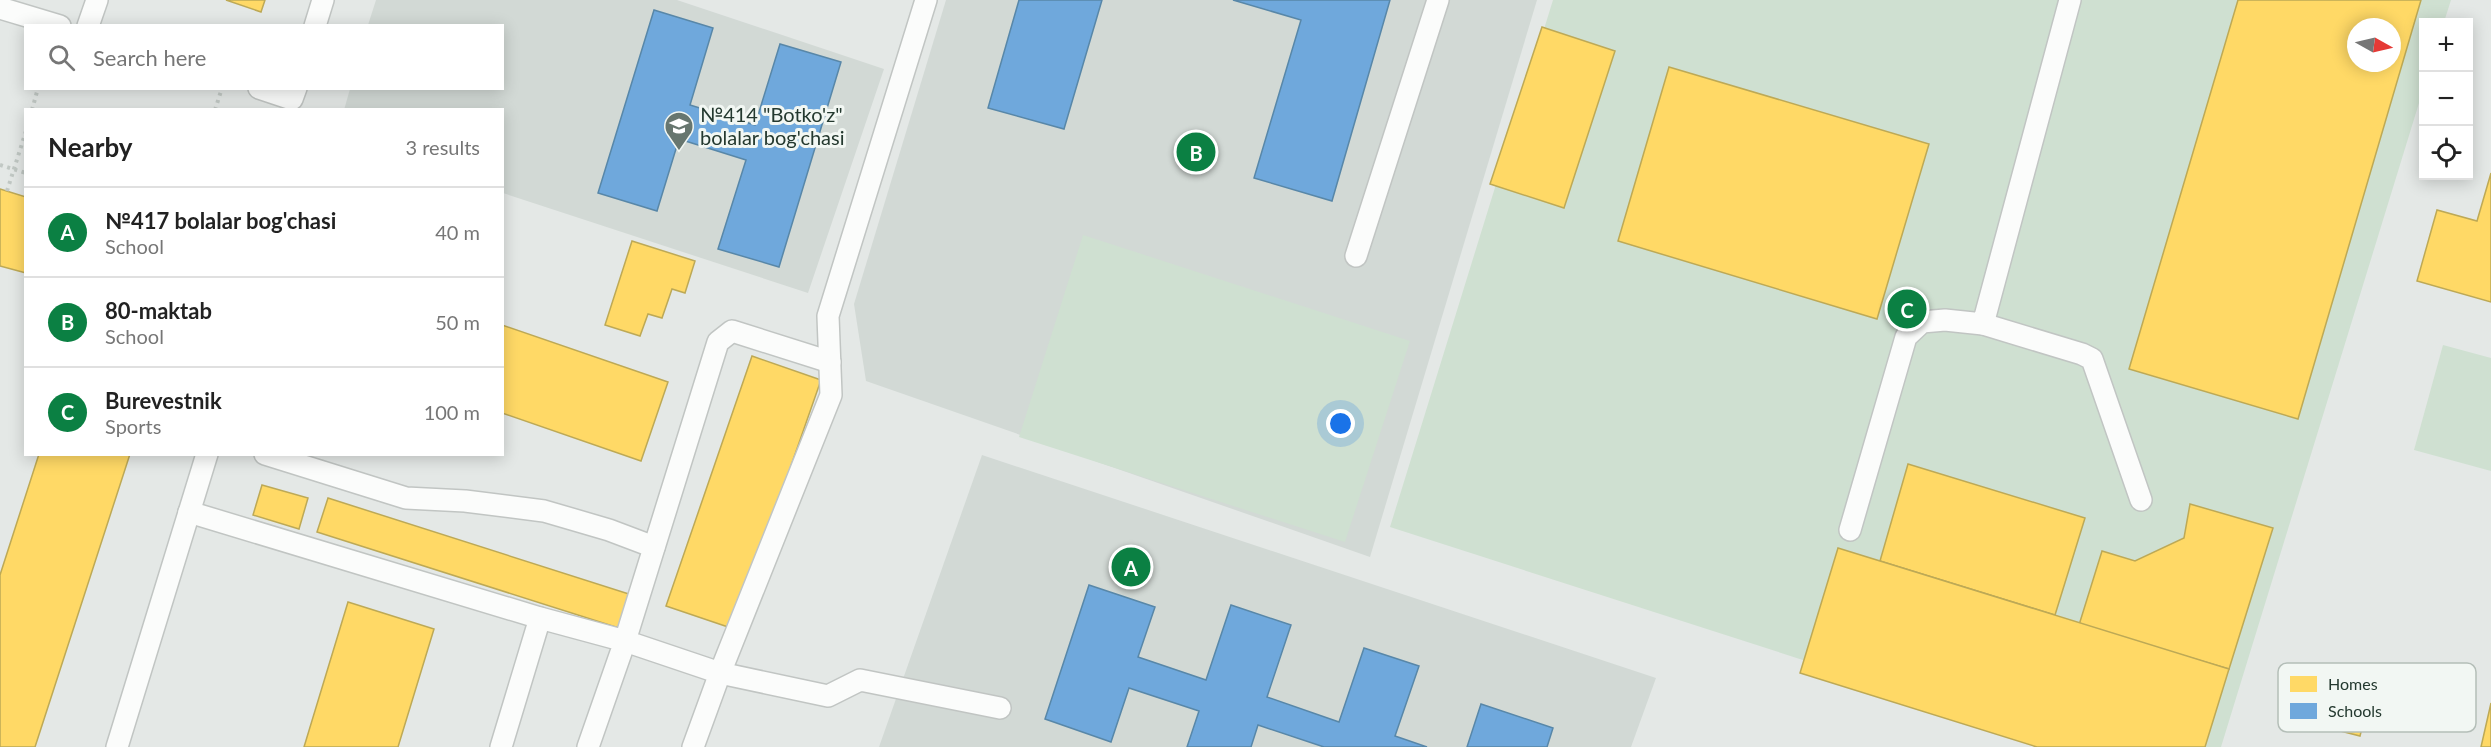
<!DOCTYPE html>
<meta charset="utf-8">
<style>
:root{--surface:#fff;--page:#f6f6f6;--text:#222;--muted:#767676;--line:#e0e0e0;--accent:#0b8043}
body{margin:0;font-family:Lato,sans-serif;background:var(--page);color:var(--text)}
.controls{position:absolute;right:18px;top:18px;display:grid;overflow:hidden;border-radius:0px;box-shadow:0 3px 15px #0003}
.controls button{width:54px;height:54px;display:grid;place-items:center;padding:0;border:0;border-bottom:2px solid var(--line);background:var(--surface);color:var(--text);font:30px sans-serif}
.compass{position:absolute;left:2347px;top:18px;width:54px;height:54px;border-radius:50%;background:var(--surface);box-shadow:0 3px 15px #0003;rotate:98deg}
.you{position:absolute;left:1341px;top:424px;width:21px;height:21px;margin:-15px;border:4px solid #fff;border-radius:50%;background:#1a73e8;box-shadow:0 0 0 9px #1a73e833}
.badge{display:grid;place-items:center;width:39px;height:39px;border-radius:50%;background:var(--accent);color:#fff;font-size:20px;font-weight:700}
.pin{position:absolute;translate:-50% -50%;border:3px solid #fff;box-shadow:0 2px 6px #0006}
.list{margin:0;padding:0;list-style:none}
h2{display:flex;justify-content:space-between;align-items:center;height:78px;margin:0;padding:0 24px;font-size:26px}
h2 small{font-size:20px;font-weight:400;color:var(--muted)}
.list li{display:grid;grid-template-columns:39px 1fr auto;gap:18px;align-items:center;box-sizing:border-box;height:90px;padding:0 24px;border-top:2px solid var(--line)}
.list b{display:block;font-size:22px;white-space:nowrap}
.list p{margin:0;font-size:20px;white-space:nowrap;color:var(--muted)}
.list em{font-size:20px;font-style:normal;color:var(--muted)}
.icon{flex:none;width:33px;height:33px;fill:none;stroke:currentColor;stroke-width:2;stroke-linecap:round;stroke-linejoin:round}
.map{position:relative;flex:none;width:2491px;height:747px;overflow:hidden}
.search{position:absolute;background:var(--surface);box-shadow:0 3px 15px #0003;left:24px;top:24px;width:480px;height:66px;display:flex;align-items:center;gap:15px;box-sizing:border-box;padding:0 21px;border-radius:0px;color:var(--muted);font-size:22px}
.panel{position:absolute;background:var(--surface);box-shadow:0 3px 15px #0003;left:24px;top:108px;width:480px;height:348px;border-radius:0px}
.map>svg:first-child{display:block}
</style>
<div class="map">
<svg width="2491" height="747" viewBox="0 0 2491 747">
<rect width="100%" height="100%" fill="#e4e8e6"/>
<g fill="#d2d9d5">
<path d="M376,0H677L884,69L808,293L503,193L502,110H344L350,89L502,88V26L368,25Z"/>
<path d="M946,0H1537L1370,557L866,381L854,304Z"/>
<path d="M982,455L1656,678L1631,747H879Z"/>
</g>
<g fill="#cfe0d1" fill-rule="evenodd">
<path d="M1553,0H2451L2444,22H2424L2423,90L2221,747H2073L1390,527ZM2356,27H2392V63H2356Z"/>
<path d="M1083,235L1410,341L1345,542L1019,437Z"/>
<path d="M2443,345L2491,358V471L2414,450Z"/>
</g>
<g fill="#ffd966" stroke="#bda956" stroke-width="1.5" fill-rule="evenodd">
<path d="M226,0H265L261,12Z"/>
<path d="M2238,0H2421L2298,419L2129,369ZM2356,27H2392V63H2356Z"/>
<path d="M1542,27L1615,51L1564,208L1490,184Z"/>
<path d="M1669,67L1929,144L1877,319L1618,241Z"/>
<path d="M2491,173V302L2417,281L2437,210L2477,221Z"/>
<path d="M0,189L26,197V273L0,266Z"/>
<path d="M632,241L695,261L685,293L672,289L662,318L648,314L640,336L605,325Z"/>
<path d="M502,325L668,382L641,461L502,413Z"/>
<path d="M752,356L821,380L734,629L666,606Z"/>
<path d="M39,454H130L35,747H0V575Z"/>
<path d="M1908,464L2085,518L2055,615L1880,561Z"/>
<path d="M262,485L308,498L299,529L253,515Z"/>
<path d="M328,498L632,595L622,629L317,532Z"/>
<path d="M2190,504L2273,528L2229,669L2079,625L2102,551L2135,561L2184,538Z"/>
<path d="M1838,548L2229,669L2205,747H2037L1800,673Z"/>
<path d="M348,602L434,629L398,747H304Z"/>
<path d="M2289,667L2372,688L2360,736L2317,725L2320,715L2280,705Z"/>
<path d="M2491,703V747H2481Z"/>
</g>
<g fill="#6fa8dc" stroke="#5887a8" stroke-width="1.5">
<path d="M1019,0H1102L1064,129L988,108Z"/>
<path d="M1233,0H1390L1332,201L1254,178L1301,20Z"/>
<path d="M654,10L713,28L690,105L755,125L780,44L841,62L779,267L718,249L746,160L679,139L657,211L598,193Z"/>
<path d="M1089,585L1155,607L1138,657L1206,680L1231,605L1291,625L1267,697L1339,722L1364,648L1419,666L1395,736L1427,747H1324L1258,725L1251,747H1187L1199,711L1129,688L1111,742L1045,719Z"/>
<path d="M1481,704L1553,728L1547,747H1467Z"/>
</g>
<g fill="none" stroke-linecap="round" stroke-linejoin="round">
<g stroke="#c1c5c3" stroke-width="24">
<g id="service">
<path d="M0,8L60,26"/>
<path d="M88,26L97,0"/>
<path d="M315,26L323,0"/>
<path d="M259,88L292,99L296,88"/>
<path d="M1356,256L1438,0"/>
<path d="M1983,324L2082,354L2092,359L2141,500"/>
<path d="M830,362L732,331L718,342L625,641L720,673L828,696L860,680L1000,708"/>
<path d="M265,454L406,498L465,501L544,511L609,530L654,547"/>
<path d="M189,512L540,618L625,641L588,747"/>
<path d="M1850,530L1906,337L1922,322L1945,320L1983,324L2070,0"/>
<path d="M117,747L207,454"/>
<path d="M501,747L540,618"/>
<path d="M693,747L720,673L831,395L828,316L926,0"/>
</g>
</g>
<g stroke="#c1c8c4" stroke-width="4" stroke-dasharray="3 4.5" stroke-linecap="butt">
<path d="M32,110L38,88"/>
<path d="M215,110L222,88"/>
<path d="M0,165L26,173"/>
<path d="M7,191L26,131"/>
</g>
<use href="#service" stroke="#fbfcfb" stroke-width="21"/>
</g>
<defs>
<g id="school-pin" transform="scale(1.5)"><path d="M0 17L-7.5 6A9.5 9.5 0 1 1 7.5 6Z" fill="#67766f" stroke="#f2f7f3"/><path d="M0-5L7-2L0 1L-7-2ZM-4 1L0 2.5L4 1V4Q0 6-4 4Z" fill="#fff"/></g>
</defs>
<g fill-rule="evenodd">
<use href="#school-pin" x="679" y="126"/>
</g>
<g text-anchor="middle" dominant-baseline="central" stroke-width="6" stroke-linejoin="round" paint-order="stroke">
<g font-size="20" fill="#24392f" stroke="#f2f7f3" text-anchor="start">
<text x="700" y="114">№414 "Botko'z"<tspan x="700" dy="23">bolalar bog'chasi</tspan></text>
</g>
</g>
<rect x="2278" y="663" width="198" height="69" rx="9" fill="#f2f7f3" stroke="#b4beb8" stroke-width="1.5"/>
<rect x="2290" y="676" width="27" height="16" fill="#ffd966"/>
<rect x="2290" y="703" width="27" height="16" fill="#6fa8dc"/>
<g font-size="16" fill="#24392f">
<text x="2328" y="690">Homes</text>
<text x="2328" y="717">Schools</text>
</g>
</svg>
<div class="controls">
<button>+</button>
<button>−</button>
<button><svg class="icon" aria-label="locate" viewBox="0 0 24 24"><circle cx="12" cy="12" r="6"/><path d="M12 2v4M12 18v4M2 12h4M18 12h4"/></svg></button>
</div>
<svg class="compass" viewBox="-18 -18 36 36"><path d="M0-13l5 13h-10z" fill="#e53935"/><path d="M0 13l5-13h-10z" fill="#767676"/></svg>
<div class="you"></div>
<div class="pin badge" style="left:1131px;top:567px">A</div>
<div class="pin badge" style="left:1196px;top:152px">B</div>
<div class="pin badge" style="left:1907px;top:309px">C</div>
<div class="search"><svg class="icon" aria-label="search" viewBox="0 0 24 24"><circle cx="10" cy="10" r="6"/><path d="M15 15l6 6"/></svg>Search here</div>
<section class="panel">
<h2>Nearby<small>3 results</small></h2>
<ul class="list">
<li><span class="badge">A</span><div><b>№417 bolalar bog'chasi</b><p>School</p></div><em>40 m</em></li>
<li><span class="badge">B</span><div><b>80-maktab</b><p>School</p></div><em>50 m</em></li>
<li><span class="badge">C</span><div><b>Burevestnik</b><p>Sports</p></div><em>100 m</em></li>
</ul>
</section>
</div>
